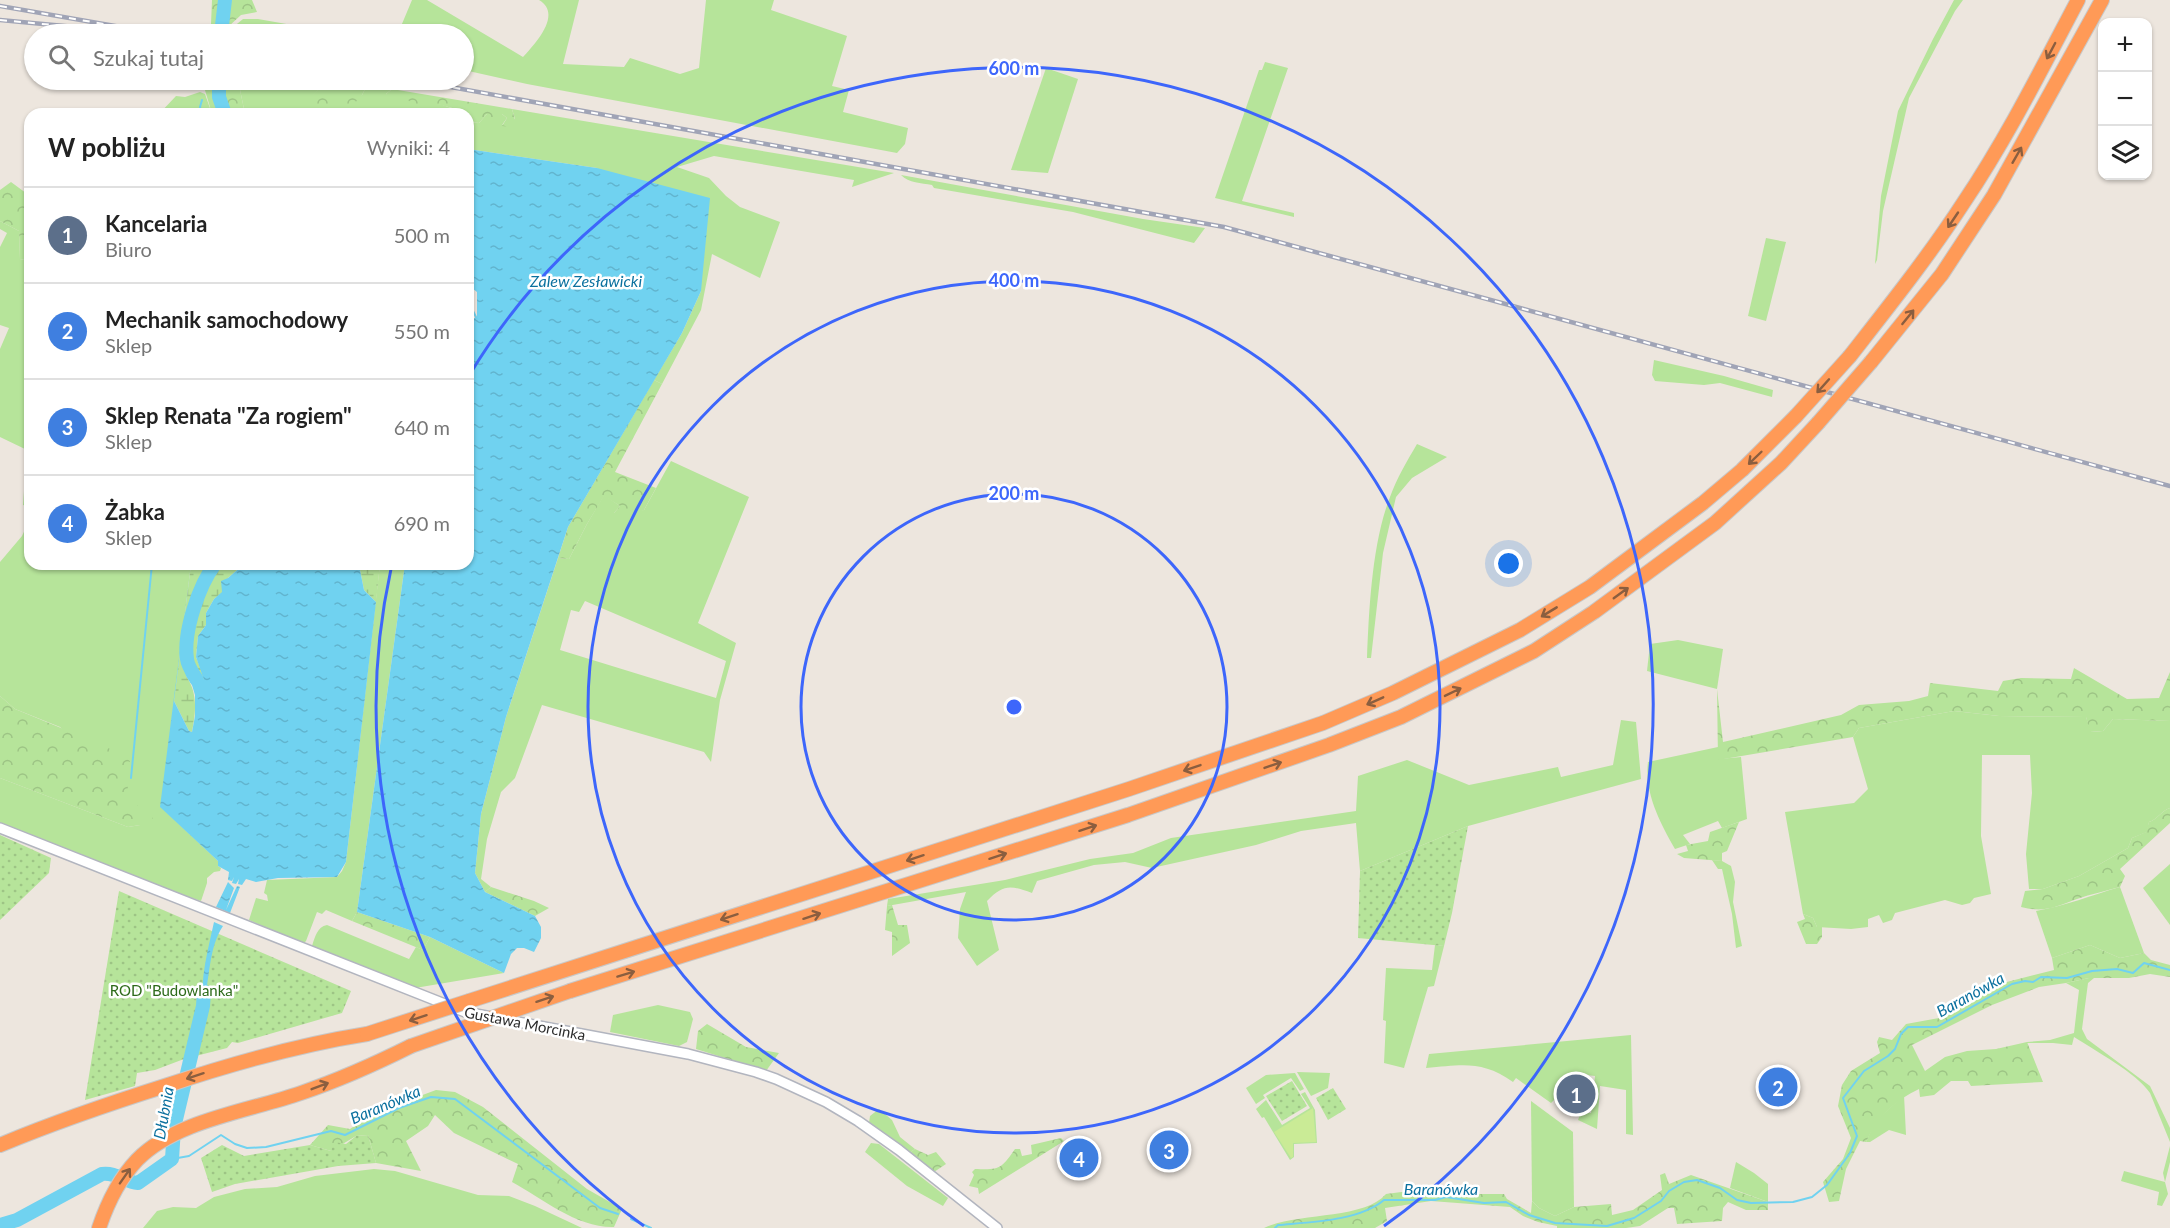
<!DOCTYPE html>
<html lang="pl">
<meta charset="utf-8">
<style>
:root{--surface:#fff;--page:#f2f2f2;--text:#222;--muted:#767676;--line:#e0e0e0;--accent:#ea580c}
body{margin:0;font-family:Lato,sans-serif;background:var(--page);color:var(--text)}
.controls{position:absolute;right:18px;top:18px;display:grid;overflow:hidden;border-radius:12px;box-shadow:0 2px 4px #0004}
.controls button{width:54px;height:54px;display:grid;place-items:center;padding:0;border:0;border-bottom:2px solid var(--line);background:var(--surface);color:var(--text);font:30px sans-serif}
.you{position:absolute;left:1509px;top:564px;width:21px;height:21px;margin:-15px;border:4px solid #fff;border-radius:50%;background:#1a73e8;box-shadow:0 0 0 9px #1a73e833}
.badge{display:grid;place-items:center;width:39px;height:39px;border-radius:50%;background:var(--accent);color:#fff;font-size:20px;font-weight:700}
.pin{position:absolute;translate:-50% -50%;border:3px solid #fff;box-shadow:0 2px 6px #0006}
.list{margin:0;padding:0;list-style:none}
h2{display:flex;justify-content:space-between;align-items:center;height:78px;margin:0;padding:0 24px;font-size:26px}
h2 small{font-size:20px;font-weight:400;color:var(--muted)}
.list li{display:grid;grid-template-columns:39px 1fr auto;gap:18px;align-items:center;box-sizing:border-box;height:96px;padding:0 24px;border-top:2px solid var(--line)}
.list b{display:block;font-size:22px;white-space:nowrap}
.list p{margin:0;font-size:20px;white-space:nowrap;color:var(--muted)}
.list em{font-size:20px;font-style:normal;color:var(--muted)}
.icon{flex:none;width:33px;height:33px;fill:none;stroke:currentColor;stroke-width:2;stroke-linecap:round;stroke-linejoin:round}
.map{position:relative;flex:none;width:2170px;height:1228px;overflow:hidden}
.search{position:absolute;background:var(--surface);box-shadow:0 2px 4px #0004;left:24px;top:24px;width:450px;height:66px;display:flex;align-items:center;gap:15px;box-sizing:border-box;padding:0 21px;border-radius:33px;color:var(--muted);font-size:22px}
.panel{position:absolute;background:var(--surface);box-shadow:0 2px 4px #0004;left:24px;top:108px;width:450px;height:462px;border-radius:18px}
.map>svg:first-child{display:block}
</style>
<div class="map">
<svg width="2170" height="1228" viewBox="0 0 2170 1228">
<defs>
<pattern id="forest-crowns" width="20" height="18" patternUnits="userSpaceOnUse" patternTransform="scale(1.5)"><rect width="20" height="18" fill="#b6e49a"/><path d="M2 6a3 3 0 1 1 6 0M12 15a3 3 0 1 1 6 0" fill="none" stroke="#9dc485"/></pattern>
<pattern id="wetland-marsh" width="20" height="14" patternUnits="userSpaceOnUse" patternTransform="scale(1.5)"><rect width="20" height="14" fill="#b6e49a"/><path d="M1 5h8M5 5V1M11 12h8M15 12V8" fill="none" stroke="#9dc485"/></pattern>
<pattern id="park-dots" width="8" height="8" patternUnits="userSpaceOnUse" patternTransform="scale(1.5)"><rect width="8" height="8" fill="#b6e49a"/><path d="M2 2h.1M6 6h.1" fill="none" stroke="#9dc485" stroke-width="1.8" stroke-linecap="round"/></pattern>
<pattern id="water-ripples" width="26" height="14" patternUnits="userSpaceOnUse" patternTransform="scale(1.5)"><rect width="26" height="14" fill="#70d2f0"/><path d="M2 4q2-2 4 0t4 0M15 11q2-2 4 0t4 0" fill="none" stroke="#61b4ce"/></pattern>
</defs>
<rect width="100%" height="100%" fill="#ede6de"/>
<g fill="#b6e49a" fill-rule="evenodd">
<path d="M412,0H427L523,57C535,44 563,14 539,0H579L563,64L624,67L630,58L680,74L699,68L706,0H774L771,10L847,36L832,86L849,90L843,112L908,128L905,144L897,153L527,84L464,70V34H395L399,31Z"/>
<path d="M1954,0H1963L1955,11L1909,98L1883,211L1877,260L1875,264L1881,196L1898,111L1933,39Z"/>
<path d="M243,19H258L343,34H269L232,28Z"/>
<path d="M1265,62L1288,68L1242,201L1294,213V217L1215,198L1259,70H1262Z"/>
<path d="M1046,68L1078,79L1048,173L1011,170Z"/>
<path d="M238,80H328L308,101L319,105L362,95L367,85L392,89L386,94C402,98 451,102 460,114H245Z"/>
<path d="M200,92L205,94L212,114H159L176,96L185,97Z"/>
<path d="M512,109L894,173L852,187L854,180L714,156L677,167L709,178L726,196L740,207L780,222L760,278L712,254L701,310L662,384L654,380L682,333L701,291L597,168L468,149V122L479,123L487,114H502L507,118L502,125L515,119Z"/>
<path d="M901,175L1143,219L1205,228L1194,243L1073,212L934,188L932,185C921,183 909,183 901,175Z"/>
<path d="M0,221L19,231L20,259L30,261V494L26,506L23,505L27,450L0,437V349L9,328L0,325V247L7,233L0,229Z"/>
<path d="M1766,238L1786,242L1766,321L1748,316Z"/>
<path d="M1654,360L1724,376L1773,390L1772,397L1720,383L1704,385L1655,381L1652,375Z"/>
<path d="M1417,444L1447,457L1412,478L1396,497L1383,553L1371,658H1367C1369,609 1372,543 1390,497C1397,478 1407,461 1417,444Z"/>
<path d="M671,461L749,497L698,623L736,643L720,700L711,762L704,752L542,705L515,778L501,792L487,839L481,879L491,887L485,892L475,873L481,814L506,717L558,558L569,559L587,524L604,495L620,506L614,513L644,510ZM585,601L726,661L716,698L560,650L571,610L579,612Z"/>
<path d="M30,519V564H191L161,807L218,861V866L221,868L220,871L214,872L207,878V883L201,901L183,895L180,896L0,824V778L128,827L140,825L133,804L127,792L60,727L15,709L0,696V562L22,536Z"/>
<path d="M380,564H405L357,912L352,921L326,910L322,914L317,912L306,941L303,944L249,920L256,898L268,901L267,895L264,893L267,880L337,877L342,871L346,862Z"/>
<path d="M1678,640L1723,649L1717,689L1647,671L1650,644Z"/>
<path d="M1954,711L1999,716L2086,717L2091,732L2103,731L2113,719L2170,721V808C2161,811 2158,819 2149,822L2147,832L2132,838L2128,848L2079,876L2043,889H2029L2026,854L2032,793L2030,755H1982L1981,836L1991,894L1974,898L1970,903L1962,905L1945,900L1895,913L1892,920L1883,923L1879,915L1868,919V927L1851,929L1817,927L1813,918L1803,914L1785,812L1854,803L1868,789L1853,737L1859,728Z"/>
<path d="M1621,720L1636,722L1641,779L1468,826L1360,871L1356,823L1301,831L1256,845L1152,868L1125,862L1094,865L1037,881L1032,893C1011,885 1003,884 987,901L999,950L977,966L958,938L960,909L966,892L887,906L888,899L1005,880L1090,859L1133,853L1171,838L1356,811L1358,776L1407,760L1469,785L1558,767L1561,777L1613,765Z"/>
<path d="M1718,747L1719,759L1741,757L1747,819L1722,828L1718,821L1683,835L1690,844L1675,849C1660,823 1644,792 1648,762Z"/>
<path d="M1712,860L1722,861L1731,866L1735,882L1733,902L1742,946L1736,948L1732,914L1722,869H1718Z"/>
<path d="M2170,864V925L2143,888Z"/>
<path d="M2120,887L2144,953L2120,958L2090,945L2052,958L2036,911C2065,906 2092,895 2120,887Z"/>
<path d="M327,925L409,959L416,947L423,950L430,937L504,973L415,988L313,948L312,946C315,937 317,927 327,925Z"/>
<path d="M1435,945L1444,946L1434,986L1428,987L1404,1068L1384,1063L1386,1021L1383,1020L1386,968L1432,970Z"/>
<path d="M2089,978H2094L2088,983L2082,1029L2087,1039L2150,1086L2170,1128V1142L2150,1093C2138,1074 2094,1050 2074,1037L2072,1045L2053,1043H2027V1042L2050,1040L2074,1033L2079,990L2066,983Z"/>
<path d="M658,1005L690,1012L693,1019L687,1042L679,1046L610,1032L613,1015Z"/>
<path d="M1631,1035L1633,1135L1626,1134V1090L1600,1086L1597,1129L1578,1120L1581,1112L1591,1113L1595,1076L1569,1073L1565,1102L1556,1098L1551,1103L1516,1078L1513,1082C1482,1060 1462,1065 1426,1068L1429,1054Z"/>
<path d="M1297,1072L1330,1073L1328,1088L1311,1096Z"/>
<path d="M1295,1073L1304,1089L1300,1091L1291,1078L1263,1095L1265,1098L1256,1104L1246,1088L1266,1075Z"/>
<path d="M1305,1092L1315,1110L1317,1143L1294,1144V1157L1290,1160L1264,1117L1262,1118L1256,1109L1266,1100L1282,1125L1310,1108L1301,1094Z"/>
<path d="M1904,1095L1906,1135L1889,1130L1870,1142H1866L1875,1122Z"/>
<path d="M1531,1101L1573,1132L1574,1207L1555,1216L1539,1208L1532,1201Z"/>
<path d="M879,1109L892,1120L900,1137L915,1149L909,1153L869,1123L870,1116Z"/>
<path d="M871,1143L879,1144L948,1198L943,1206L907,1186L865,1152Z"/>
<path d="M2170,1146V1162L2165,1182L2168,1194L2162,1206L2157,1205L2159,1192L2121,1181L2124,1171L2165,1182L2163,1173Z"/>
<path d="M1736,1162L1754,1173L1768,1184V1202L1730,1188Z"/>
<path d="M374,1169L395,1171L478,1195L509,1196L535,1206L582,1228H143L157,1211L173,1207L196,1208L214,1197L245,1189L277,1187L315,1176Z"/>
</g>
<g fill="url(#forest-crowns)">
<path d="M212,0H252L257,12L241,15L228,27L211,24Z"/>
<path d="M202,80H238L245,114H212Z"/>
<path d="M328,80H330L367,85L362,95L345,114L329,112L319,106L313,110L308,108L307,101Z"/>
<path d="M392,89L512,109L515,120L514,127L502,126L507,118L502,114L494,119L487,114L479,123L468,122V114H460L456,109L437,104L429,108L415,105L405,98L395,106L386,94Z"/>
<path d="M11,182L30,196V261L20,259L19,231L0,221V190Z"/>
<path d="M654,380L662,384L615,472L656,488L644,510L627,517L614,513L620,506L604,496L587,524L569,559L558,558L568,527Z"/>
<path d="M2074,668L2127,699L2159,698L2170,672V721L2113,719L2103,731L2090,732L2086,717L1999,716L1954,711L1859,728L1853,737L1718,760L1717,689L1723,742L1841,715L1859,705L1909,701L1928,696L1930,683L1998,691L2003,681L2021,678L2071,679Z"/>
<path d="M0,696L15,709L105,746L130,761C126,796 124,796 153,818L146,826L140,825L128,827L0,778Z"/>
<path d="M2170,808V823L2120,869L2125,876L2120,887C2106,891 2091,894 2077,899C2056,907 2044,913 2021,907L2025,891L2043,889L2079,876L2128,848L2132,838L2146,832L2149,822C2158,819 2161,811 2170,808Z"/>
<path d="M1739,822L1727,851L1722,853V861L1684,858L1677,854L1688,851L1686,845L1708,841L1710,832Z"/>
<path d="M491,887L534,901L549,908L535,916L485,892Z"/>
<path d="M892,905L898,925H907L910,943L892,956V932L885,930L887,906Z"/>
<path d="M357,912L430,937L423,950L352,921Z"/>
<path d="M1803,914L1813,918L1817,927H1822V937L1817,944H1806L1797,922L1805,919Z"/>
<path d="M2090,945L2120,958L2144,953L2151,960L2170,965V977L2150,974L2129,978H2089L2066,983L2039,987L1992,1005L1912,1045L1925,1071L1945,1057L1967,1051L1996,1049L2027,1042L2043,1082L1971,1086L1968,1081H1951L1934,1095L1920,1097L1919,1089C1895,1100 1877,1118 1866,1142L1860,1141L1846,1169L1839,1201L1829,1202L1823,1182L1843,1159L1851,1138L1838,1106L1842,1085L1851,1071L1880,1053L1877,1042L1879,1037L1892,1040L1906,1024L1939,1018L1954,1006L1995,985L2054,970L2052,958Z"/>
<path d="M707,1024L746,1047L779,1053L766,1071L696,1049L698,1031Z"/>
<path d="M436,1090L455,1092L483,1107L587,1189L622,1209L614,1227C577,1228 543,1199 512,1182L518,1164L454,1133L435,1115L428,1126L406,1141L421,1171L376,1163L368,1135L356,1136L331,1151L310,1145L328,1125L350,1129L374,1113Z"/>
<path d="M1061,1138L1064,1141L979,1194L978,1188L969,1186L974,1175L972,1172L975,1169C1000,1170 1001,1169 1015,1149H1020L1022,1156L1032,1154L1031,1145Z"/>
<path d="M915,1149L928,1155L936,1152L946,1164L934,1172L909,1153Z"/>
<path d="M1665,1173L1669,1184L1691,1175L1768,1202V1210H1746L1728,1202L1723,1208L1722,1221L1677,1224L1674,1208H1668L1640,1226L1626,1228H1557V1226L1538,1222L1523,1216L1510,1207L1431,1201L1385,1208L1387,1221L1375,1228H1264C1297,1212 1364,1220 1386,1194L1432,1188V1194H1504L1507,1199L1531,1213L1532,1201L1539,1208L1555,1216L1574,1207L1611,1204L1612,1215L1633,1210L1662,1190L1660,1175Z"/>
</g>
<g fill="url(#wetland-marsh)">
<path d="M191,564H244L228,578L222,593L214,599L206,613V625L198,636L196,657L205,680L200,679L190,664L186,676C198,693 196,712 192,732L189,731L174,701Z"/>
<path d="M352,564H380L376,602L364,590L360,570Z"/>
</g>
<g fill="url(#park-dots)">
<path d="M1468,826L1452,913L1444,946L1358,938L1360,871Z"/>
<path d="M0,835L51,858L49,873L0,920Z"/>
<path d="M119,891L351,991L342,1013L238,1043L232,1042L227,1048L184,1059L155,1070L137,1073L135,1086L85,1100Z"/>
<path d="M1292,1081L1307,1106L1282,1121L1266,1096Z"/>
<path d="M1333,1088L1346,1109L1328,1120L1316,1098Z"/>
<path d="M368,1135L376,1163L338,1166L235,1184L212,1192L201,1158L222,1145L244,1156L310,1145L331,1151L334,1142L346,1144L356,1136Z"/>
</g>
<path fill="#caeb96" d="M1313,1108L1316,1142L1293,1143V1157L1291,1158L1274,1132Z"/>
<g fill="url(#water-ripples)">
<path d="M468,149L597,168L710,198L701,291L682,333L568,527L506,717L481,814L475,873L485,892L535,916L541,927V938L534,952L524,948H517L511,954L504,973L430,937L357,912L405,564H468V309L474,318H477V292L468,285Z"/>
<path d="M191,564L174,701L189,731L192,732L195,716V695L192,685L186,676L184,662L190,664L200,679L204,680L196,657L198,636L206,625V613L214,599L222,592L221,581L228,578L244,564H352L360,570L364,590L376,602L346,862L337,877L278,878L256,882L246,879L242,885L238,884L239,879L236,884L232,883L234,877L232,881L228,880L229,872L218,866V861L160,807Z"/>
<path d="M228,882L234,888L226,910L237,886L240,887L230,913L216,907Z"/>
<path d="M214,922L223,926C208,948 210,981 203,1006C200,978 208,950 214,922Z"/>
</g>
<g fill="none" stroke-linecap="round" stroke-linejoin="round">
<g stroke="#70d2f0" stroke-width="2">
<path d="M202,100L200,107L202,114"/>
<path d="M468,301L477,319"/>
<path d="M131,778L152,564"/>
<path d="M172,1159L189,1156L221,1135L235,1144L247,1148L266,1147L331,1131L345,1135L399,1108L431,1097L455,1099L600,1208L618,1214"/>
<path d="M631,1219L651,1228"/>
<path d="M1275,1228L1278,1225C1311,1222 1359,1221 1384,1200H1435L1446,1197L1484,1203L1506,1202L1529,1215L1555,1223L1607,1226L1634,1218L1661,1201L1669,1191L1684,1182L1697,1180L1720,1188L1737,1200L1751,1203L1793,1202L1812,1197L1827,1185L1850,1153L1857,1136L1843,1098L1864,1071L1888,1056L1895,1049L1901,1034L1908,1027H1937L2012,984L2025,981L2033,982L2041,977L2067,978L2092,971L2117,969L2133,973L2144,963L2170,970"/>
</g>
<g stroke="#70d2f0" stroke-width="14">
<path d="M221,34L225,0"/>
<path d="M219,80V97L225,114"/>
<path d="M197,680C193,673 188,667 187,659C183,632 199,585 215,564"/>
<path d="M0,1225L17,1220L102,1174C116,1172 125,1182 138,1183L172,1159L174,1128L203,1006L204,991"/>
</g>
<g stroke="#b2b5bf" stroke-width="12">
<path id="minor" d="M0,828L465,1012L688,1054L756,1072L776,1079L826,1102L858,1121L899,1150L997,1228"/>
</g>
<g stroke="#c8c8c8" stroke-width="16">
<g id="highway">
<path d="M1850,356C1889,306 1929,256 1964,202C2007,138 2042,68 2078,0"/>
<path d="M1871,362L1942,274L1994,195L2102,0"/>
<path d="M570,991L1128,815L1329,745L1401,717L1534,651L1594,612L1715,523L1781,463L1818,423"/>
<path d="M469,1001L1129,789L1323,723L1393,693L1520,630L1590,587L1703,503L1742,470L1796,416"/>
<path d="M0,1145C55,1122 111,1103 168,1085C234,1063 297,1045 367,1034"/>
<path d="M99,1228C107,1204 119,1179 137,1160C176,1120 250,1111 301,1093C339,1080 375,1064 411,1046"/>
</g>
</g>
<use href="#minor" stroke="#fff" stroke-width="9"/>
<use href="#highway" stroke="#ff9a57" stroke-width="14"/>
<g stroke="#a0a4b6" stroke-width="4.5">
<g id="rail">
<path d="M0,6L161,34"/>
<path d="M0,20L75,27"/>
<path d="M412,80L1224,227L2170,486"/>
</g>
</g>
<use href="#rail" stroke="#fff" stroke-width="2" stroke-dasharray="7" stroke-linecap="butt"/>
<g stroke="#c8c8c8" stroke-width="16" stroke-linecap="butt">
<g id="highway-bridge">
<path d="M1796,416L1850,356"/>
<path d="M1818,423L1871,362"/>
<path d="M367,1034L469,1001"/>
<path d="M411,1046L570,991"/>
</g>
</g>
<use href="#highway-bridge" stroke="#ff9a57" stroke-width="14"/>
</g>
<defs><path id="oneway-shaft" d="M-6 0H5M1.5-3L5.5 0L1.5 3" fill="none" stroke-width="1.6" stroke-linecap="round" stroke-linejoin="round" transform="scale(1.5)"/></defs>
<g stroke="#8b5e3f">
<use href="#oneway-shaft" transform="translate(2051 51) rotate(118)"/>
<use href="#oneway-shaft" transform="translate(2017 155) rotate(-60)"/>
<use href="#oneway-shaft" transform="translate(1953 220) rotate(124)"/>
<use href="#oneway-shaft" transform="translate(1908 317) rotate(-51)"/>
<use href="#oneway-shaft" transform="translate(1823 386) rotate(132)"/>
<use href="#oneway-shaft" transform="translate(1755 458) rotate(136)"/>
<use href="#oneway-shaft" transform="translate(1621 593) rotate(-36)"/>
<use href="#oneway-shaft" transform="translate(1549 612) rotate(149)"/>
<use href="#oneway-shaft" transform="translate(1453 692) rotate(-26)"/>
<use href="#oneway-shaft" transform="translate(1375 701) rotate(156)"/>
<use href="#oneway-shaft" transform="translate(1273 765) rotate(-19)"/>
<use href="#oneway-shaft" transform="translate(1192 768) rotate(161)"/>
<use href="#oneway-shaft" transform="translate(1088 828) rotate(-18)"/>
<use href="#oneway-shaft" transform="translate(998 856) rotate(-18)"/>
<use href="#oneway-shaft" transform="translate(915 858) rotate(162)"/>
<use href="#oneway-shaft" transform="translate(812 916) rotate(-18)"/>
<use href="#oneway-shaft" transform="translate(729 917) rotate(162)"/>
<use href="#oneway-shaft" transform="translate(626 974) rotate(-17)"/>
<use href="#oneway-shaft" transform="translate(545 999) rotate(-18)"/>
<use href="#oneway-shaft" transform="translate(418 1018) rotate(162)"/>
<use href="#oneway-shaft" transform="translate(195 1076) rotate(162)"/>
<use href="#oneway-shaft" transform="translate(320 1086) rotate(-21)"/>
<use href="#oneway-shaft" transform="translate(125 1176) rotate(-55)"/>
</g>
<g fill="none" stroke="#3d66fb" stroke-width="3">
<circle cx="1014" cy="707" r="213"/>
<circle cx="1014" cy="707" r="426"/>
<path d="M644 1226A638 638 0 0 1 391 569M470 374A638 638 0 1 1 1384 1226"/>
</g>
<g text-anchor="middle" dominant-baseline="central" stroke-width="5" stroke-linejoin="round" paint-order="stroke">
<g font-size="15" fill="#2d6a1a" stroke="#fff">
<text x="174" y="990">ROD "Budowlanka"</text>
</g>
<g font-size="15" fill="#2c2c2c" stroke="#fff">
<text transform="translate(525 1023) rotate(11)">Gustawa Morcinka</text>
</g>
<g font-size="16" font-style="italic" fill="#0c719f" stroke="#fff">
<text x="586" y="280">Zalew Zesławicki</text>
<text transform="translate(1970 994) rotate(-29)">Baranówka</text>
<text transform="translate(385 1104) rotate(-23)">Baranówka</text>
<text transform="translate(163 1113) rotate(-80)">Dłubnia</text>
<text x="1441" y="1188">Baranówka</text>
</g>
</g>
<circle cx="1014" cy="707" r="9" fill="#3d66fb" stroke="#fff" stroke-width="3"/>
<g font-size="18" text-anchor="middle" font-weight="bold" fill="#3d66fb" stroke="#fff" stroke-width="5" stroke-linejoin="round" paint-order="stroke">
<text x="1014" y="75">600 m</text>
<text x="1014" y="287">400 m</text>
<text x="1014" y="500">200 m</text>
</g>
</svg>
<div class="controls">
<button>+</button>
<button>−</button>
<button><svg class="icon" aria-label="layers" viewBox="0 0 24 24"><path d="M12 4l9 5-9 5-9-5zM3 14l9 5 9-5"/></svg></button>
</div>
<div class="you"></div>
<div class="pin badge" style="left:1576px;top:1094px;background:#5c6f8a">1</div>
<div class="pin badge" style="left:1778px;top:1087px;background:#3f7fe0">2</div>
<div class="pin badge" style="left:1169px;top:1150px;background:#3f7fe0">3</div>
<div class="pin badge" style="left:1079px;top:1158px;background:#3f7fe0">4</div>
<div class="search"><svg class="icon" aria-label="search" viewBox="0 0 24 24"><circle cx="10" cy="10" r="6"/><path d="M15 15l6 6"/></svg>Szukaj tutaj</div>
<section class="panel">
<h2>W pobliżu<small>Wyniki: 4</small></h2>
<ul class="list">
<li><span class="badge" style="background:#5c6f8a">1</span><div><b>Kancelaria</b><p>Biuro</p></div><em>500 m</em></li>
<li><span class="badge" style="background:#3f7fe0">2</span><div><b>Mechanik samochodowy</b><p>Sklep</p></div><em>550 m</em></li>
<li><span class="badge" style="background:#3f7fe0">3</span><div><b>Sklep Renata &quot;Za rogiem&quot;</b><p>Sklep</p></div><em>640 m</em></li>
<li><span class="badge" style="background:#3f7fe0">4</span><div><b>Żabka</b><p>Sklep</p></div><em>690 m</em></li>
</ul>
</section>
</div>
